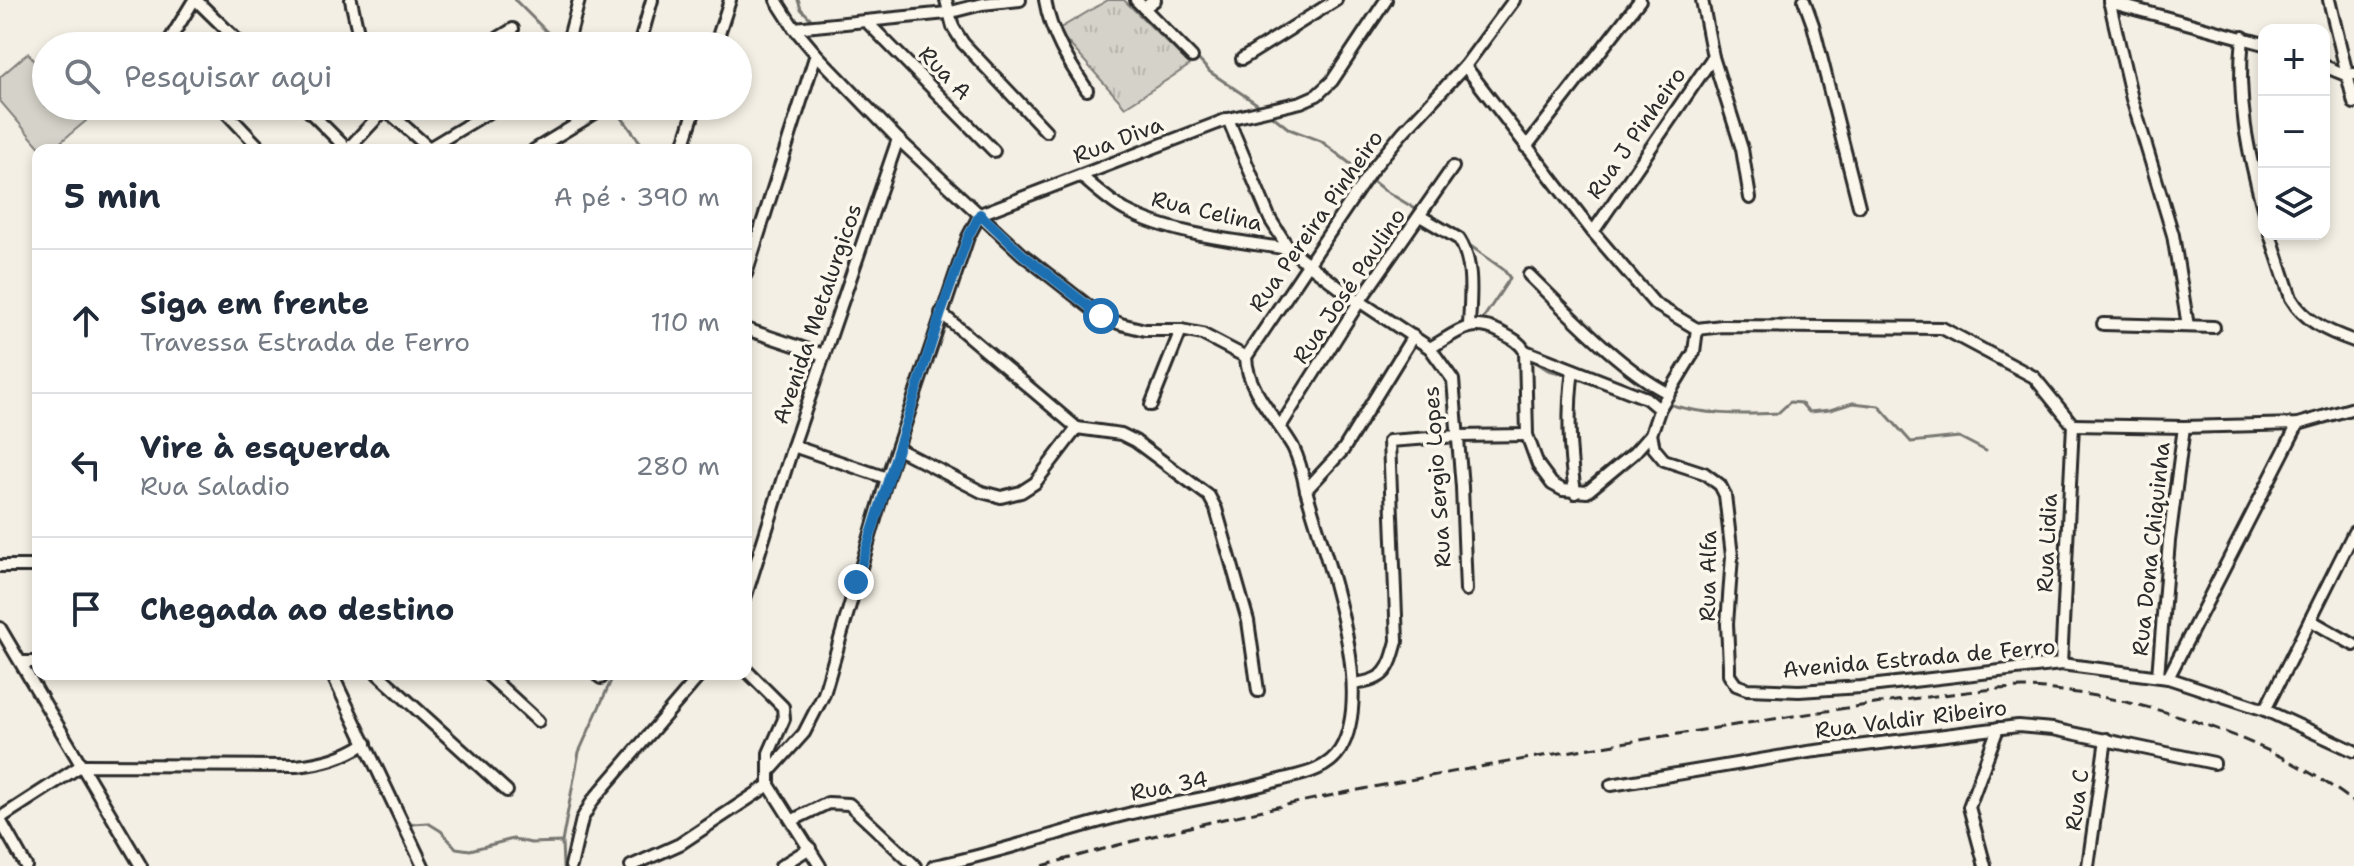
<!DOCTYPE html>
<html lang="pt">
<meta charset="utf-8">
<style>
:root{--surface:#fff;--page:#f2f2f3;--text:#1f2937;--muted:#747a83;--line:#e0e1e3}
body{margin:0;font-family:"Shantell Sans",sans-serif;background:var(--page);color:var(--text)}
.controls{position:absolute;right:24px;top:24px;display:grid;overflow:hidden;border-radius:16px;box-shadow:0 4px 12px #0003}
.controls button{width:72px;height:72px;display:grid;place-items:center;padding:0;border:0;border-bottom:2px solid var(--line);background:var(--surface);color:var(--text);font:40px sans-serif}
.stop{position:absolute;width:24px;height:24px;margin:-18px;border:6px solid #1f6fb2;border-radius:50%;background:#fff}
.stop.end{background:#1f6fb2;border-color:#fff;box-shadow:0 2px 8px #0008}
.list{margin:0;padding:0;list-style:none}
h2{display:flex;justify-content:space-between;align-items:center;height:104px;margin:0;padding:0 32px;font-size:34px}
h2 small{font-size:26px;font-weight:400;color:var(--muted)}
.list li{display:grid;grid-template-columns:52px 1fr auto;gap:24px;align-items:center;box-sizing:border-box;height:144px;padding:0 32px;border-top:2px solid var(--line)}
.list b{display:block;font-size:30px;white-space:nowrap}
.list p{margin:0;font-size:26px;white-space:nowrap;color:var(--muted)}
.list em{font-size:26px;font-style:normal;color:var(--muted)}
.icon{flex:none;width:44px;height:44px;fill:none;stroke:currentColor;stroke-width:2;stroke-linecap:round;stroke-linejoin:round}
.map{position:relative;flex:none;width:2354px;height:866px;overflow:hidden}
.search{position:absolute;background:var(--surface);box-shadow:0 4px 12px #0003;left:32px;top:32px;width:720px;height:88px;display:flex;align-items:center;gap:20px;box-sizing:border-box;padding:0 28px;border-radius:44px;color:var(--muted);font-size:30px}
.panel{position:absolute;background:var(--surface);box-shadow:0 4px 12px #0003;left:32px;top:144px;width:720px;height:536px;border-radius:16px}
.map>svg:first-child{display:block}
</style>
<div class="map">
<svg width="2354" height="866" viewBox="0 0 2354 866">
<defs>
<pattern id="grass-tufts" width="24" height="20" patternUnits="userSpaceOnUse" patternTransform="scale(2)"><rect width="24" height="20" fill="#d5d2c9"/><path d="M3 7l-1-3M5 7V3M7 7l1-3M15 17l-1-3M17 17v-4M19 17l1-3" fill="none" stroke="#b7b4ad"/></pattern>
</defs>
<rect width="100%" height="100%" fill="#f3efe4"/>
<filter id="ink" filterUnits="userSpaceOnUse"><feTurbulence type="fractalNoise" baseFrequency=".0125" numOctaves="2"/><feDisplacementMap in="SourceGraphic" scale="16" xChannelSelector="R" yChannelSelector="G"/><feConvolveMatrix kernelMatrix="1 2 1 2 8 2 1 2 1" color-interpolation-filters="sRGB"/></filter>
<g filter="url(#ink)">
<path fill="url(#grass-tufts)" stroke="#807e7a" stroke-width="2" d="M1108,0H1124L1190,65L1125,107L1057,30Z"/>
<path fill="#d5d2c9" stroke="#807e7a" stroke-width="2" d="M28,53L46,74V106H73L86,121L51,150H42L0,101V77Z"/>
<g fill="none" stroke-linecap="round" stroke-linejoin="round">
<g stroke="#787772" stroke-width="3">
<path d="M515,0L561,46"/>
<path d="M798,0L801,9L815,23"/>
<path d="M1151,7L1162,19"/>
<path d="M1196,57L1210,72L1263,108"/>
<path d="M613,106L646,150"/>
<path d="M1269,113L1289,129L1321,141L1384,190L1419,211"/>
<path d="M1465,242L1503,269L1510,278L1480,323"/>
<path d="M1528,357L1548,370L1568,375"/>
<path d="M1575,377L1591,382"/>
<path d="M1668,404C1704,415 1740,415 1778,413L1790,402L1801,403L1809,412L1830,410L1853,403L1879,406L1911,442L1959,437L1986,451"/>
<path d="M413,824L428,823L441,831L456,848L470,850L513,839L531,843L562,842"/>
<path d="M563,866L562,842L579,752L614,674"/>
</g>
<g stroke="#2b2b2b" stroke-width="16">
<g id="minor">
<path d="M196,0L243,46"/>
<path d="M351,0L361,46"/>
<path d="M776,0L794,28L816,54L898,139L1022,254L1101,316L1121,324L1145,330H1181L1202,334L1246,357"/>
<path d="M946,0L953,27L963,43L1046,131"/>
<path d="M1045,0C1051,35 1068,61 1087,90"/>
<path d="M1136,0L1192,57"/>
<path d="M1702,0L1713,57L1742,149L1750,198"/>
<path d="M1804,0L1813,25L1859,206"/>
<path d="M2109,0L2132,99L2173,235L2188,326"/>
<path d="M2329,0L2354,103"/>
<path d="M2109,2L2264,44"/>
<path d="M1144,8L1155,0"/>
<path d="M867,22L994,151"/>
<path d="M794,28L947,13L982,4L1020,0"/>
<path d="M2243,37C2236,99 2248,153 2264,212"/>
<path d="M569,38L579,0"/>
<path d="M166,46L194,0"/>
<path d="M485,46L513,29"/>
<path d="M639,46L652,0"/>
<path d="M715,46L730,0"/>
<path d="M1242,59L1336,0"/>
<path d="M1465,66L1593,232L1655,304L1697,329L1722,326L1942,328L2034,377L2073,425"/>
<path d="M2324,66L2346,75L2354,74"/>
<path d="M220,106L262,150"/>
<path d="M304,106L348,150"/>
<path d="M382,106L431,150"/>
<path d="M1228,119L1270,219L1289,249L1341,289L1430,348L1453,380L1462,487L1466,590"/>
<path d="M1526,147L1640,0"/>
<path d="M429,148L499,106"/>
<path d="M347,150L388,106"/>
<path d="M534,150L600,110L599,106"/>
<path d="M682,150L696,106"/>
<path d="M1081,176C1095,188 1109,201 1125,210C1172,235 1237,241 1289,249"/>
<path d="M980,214L1228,119L1301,102L1317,95L1332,81L1386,0"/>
<path d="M1420,216L1459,239C1475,263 1470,299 1469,326"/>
<path d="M1593,232L1713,57"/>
<path d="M2270,234L2291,298C2305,322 2329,332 2354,341"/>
<path d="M746,274L816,54"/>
<path d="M1529,275C1567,312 1622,370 1668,393"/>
<path d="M941,313L1077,428"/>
<path d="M2103,324L2214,327"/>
<path d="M746,329L824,355"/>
<path d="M1430,348C1457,333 1470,317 1500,332C1511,338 1519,341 1525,351L1527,435L1538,465L1552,484L1563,490L1587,492L1634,453L1651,434L1660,408L1694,352L1697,329"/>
<path d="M1525,351L1646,398L1659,409"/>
<path d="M1246,357L1371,171L1403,132L1465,66L1514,0"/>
<path d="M1573,370C1567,412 1569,450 1575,493"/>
<path d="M1151,405L1181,330"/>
<path d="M2073,425L2184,427L2298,424L2354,408"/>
<path d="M1280,427L1359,302L1453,167"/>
<path d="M1077,428L1121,434L1135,441L1209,496L1216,509L1248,621L1258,691"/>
<path d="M1651,434L1654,448L1664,460L1704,473L1720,485L1725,495L1732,556L1727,624L1729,665V675L1736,685L1747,689L1799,691L1861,687L2061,664L2168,678L2265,710L2354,751"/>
<path d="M793,446L887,478"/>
<path d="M898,449L982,492L1001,497L1021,492L1035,483L1077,428"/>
<path d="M1306,490L1343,450L1413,336"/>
<path d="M0,566H38"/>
<path d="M746,595L793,446L898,139"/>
<path d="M2310,620L2354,645"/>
<path d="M0,628L141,866"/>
<path d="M21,662H38"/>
<path d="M2061,664L2073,425"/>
<path d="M746,670L783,707L784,719L769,753V785L820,866"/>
<path d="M332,674L423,866"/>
<path d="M378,674L507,791"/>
<path d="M487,674L538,721"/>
<path d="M596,674L601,678"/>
<path d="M2158,676L2169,541L2184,427"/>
<path d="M2168,678L2298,424"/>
<path d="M1353,684C1386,680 1389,671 1397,641L1389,441L1458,436L1527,435"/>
<path d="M2265,710L2354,532"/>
<path d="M769,772L804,733L824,694L887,478L968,237L980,214"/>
<path d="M1611,785L1808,752L2018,726L2053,729L2214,763"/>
<path d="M0,818L82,765L296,766C323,763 343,758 366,743"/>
<path d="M0,820L26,866"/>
<path d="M793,820L828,803L849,804L915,866"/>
<path d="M571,866L582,819L593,800L701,674"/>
<path d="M631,866L680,844L769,785"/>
<path d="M781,866L810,848"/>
<path d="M934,866C1000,853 1063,830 1128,814C1177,802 1227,795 1276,781C1290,777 1304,775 1317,769C1326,765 1335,758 1340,750C1377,689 1324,555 1306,490C1303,475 1300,461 1293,447C1277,419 1247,391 1246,357"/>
<path d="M1985,866L1969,807L1998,728"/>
<path d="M2088,866L2106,739"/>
</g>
</g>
<use href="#minor" stroke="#fbf7ec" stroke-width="10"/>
<path stroke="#2b2b2b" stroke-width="3" stroke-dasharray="12 6" stroke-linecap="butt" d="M1042,866C1274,799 1509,760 1748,723C1813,713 1877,703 1943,695C1975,691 2012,686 2044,689C2150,699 2269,738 2354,802"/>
</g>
</g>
<g fill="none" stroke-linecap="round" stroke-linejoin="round" filter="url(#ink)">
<path stroke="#1f6fb2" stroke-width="10" d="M856,582L941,313L968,237L980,214L1022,254L1101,316"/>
</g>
<g text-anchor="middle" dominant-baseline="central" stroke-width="7" stroke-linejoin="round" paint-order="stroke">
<g font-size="22" fill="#2b2b2b" stroke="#fbf7ec">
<text transform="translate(945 73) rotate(46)">Rua A</text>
<text transform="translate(1636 133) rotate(-55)">Rua J Pinheiro</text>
<text transform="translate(1118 140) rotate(-21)">Rua Diva</text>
<text transform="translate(1207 211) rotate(13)">Rua Celina</text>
<text transform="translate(1316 221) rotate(-55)">Rua Pereira Pinheiro</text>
<text transform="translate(1349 286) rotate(-56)">Rua José Paulino</text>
<text transform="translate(817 314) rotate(-71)">Avenida Metalurgicos</text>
<text transform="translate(1437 477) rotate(-94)">Rua Sergio Lopes</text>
<text transform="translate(2047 543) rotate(-87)">Rua Lidia</text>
<text transform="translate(2151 549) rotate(-84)">Rua Dona Chiquinha</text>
<text transform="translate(1708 576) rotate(-89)">Rua Alfa</text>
<text transform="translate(1919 658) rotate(-5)">Avenida Estrada de Ferro</text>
<text transform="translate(1911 719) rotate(-7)">Rua Valdir Ribeiro</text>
<text transform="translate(1169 786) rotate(-11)">Rua 34</text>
<text transform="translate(2077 800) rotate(-82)">Rua C</text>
</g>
</g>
</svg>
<div class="controls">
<button>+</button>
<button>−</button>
<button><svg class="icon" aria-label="layers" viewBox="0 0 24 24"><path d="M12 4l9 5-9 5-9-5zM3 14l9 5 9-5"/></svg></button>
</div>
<div class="stop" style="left:1101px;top:316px"></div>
<div class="stop end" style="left:856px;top:582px"></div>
<div class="search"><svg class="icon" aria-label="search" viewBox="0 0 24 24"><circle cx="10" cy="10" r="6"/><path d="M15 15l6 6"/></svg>Pesquisar aqui</div>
<section class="panel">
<h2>5 min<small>A pé · 390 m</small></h2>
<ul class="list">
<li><svg class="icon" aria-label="ahead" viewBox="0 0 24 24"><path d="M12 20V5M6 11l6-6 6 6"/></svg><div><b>Siga em frente</b><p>Travessa Estrada de Ferro</p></div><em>110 m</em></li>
<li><svg class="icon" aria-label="left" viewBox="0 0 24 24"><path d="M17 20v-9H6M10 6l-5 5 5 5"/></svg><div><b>Vire à esquerda</b><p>Rua Saladio</p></div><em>280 m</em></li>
<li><svg class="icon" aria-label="arrive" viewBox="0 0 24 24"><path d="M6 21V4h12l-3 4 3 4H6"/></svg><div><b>Chegada ao destino</b></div></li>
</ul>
</section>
</div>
